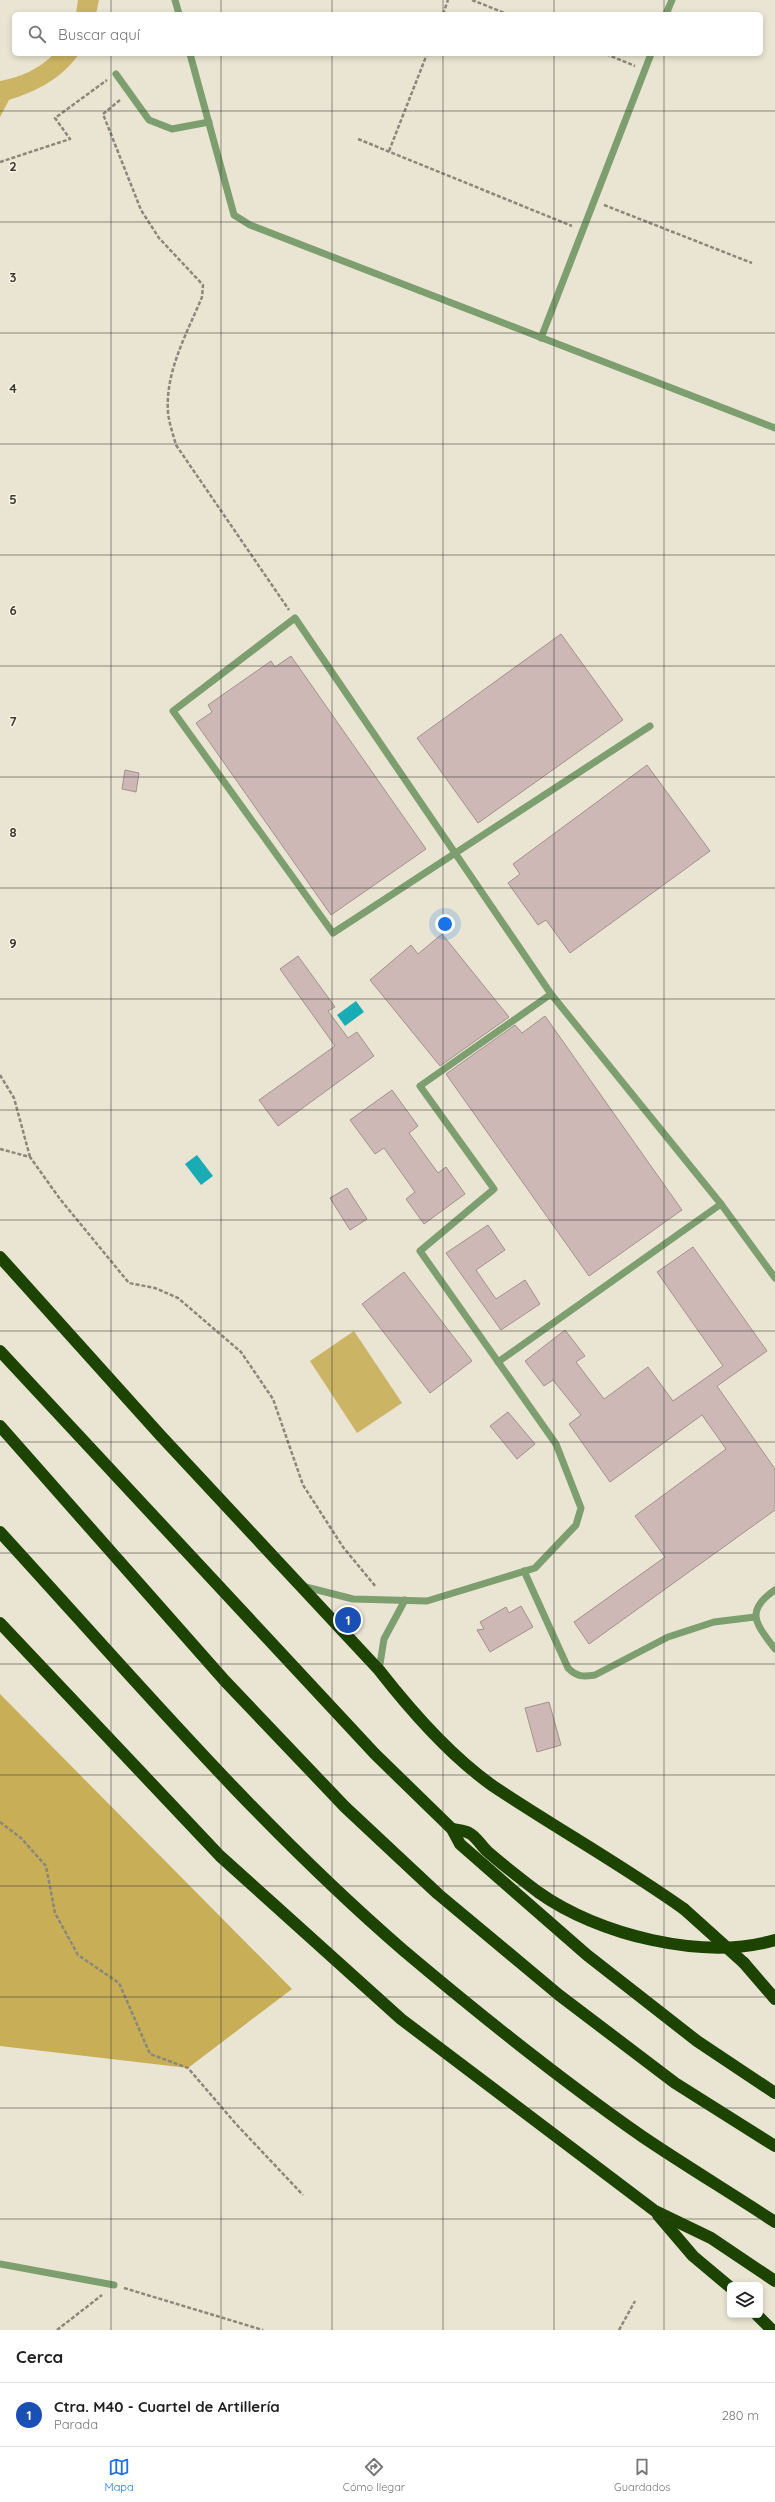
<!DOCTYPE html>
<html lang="es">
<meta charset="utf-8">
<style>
:root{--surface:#fff;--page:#f2f2f2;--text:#222;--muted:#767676;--line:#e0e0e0;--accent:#1a73e8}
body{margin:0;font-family:Quicksand,sans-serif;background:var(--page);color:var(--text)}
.controls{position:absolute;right:12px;bottom:12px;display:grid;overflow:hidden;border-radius:6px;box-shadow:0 2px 6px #0003}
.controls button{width:36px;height:36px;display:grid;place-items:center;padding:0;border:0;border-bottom:1px solid var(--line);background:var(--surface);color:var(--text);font:20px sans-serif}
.you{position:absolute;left:445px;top:924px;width:14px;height:14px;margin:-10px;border:3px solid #fff;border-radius:50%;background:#1a73e8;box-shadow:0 0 0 6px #1a73e833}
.badge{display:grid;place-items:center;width:26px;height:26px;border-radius:50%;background:var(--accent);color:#fff;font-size:13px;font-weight:700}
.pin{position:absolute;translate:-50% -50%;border:2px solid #fff;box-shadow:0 1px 4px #0006}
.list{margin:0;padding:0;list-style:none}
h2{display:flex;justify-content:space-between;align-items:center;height:52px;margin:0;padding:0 16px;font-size:17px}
h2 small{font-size:13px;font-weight:400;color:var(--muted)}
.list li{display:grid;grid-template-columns:26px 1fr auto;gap:12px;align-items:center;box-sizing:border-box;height:64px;padding:0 16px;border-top:1px solid var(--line)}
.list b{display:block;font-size:15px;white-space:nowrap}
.list p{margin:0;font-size:13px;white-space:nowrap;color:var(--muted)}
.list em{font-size:13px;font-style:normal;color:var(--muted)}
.icon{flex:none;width:22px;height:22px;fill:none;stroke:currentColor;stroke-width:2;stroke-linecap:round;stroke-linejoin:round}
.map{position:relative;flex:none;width:775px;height:2330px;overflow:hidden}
.search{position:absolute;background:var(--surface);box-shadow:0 2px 6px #0003;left:12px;right:12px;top:12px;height:44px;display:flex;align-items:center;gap:10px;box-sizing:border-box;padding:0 14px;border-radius:6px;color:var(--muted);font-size:15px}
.sheet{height:116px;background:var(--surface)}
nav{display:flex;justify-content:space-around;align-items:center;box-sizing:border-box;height:56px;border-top:1px solid var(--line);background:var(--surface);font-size:11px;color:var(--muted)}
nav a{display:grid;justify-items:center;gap:2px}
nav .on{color:var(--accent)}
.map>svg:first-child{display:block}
</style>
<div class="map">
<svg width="775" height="2330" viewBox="0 0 775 2330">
<rect width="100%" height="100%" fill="#eae5d3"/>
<g fill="#ccb465">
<path d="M78,0H99L96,14H76Z"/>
<path d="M54,54H79C61,79 37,91 9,100L0,117V81C21,77 39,69 54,54Z"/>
<path d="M354,1331L402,1403L357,1433L310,1361Z"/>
</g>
<path fill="#c8af57" d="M0,1694L292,1989L188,2068L0,2046Z"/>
<g fill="#1aacb5">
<path d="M356,1001L364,1012L345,1026L337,1015Z"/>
<path d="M197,1155L213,1176L201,1185L185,1164Z"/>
</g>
<g fill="#cdb8b6" stroke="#a4908e">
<path d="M561,634L623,720L478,823L417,738Z"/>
<path d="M291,656L426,849L331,915L196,723L212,712L208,705L271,661L275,667Z"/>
<path d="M647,765L710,851L570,953L546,920L538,925L508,883L520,874L513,864Z"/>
<path d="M125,770L139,773L136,792L122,789Z"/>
<path d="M442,934L509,1017L440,1066L370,980L411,945L418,954Z"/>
<path d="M298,956L335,1007L328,1011L348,1038L357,1032L374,1056L278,1126L259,1100L335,1046L280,969Z"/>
<path d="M545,1016L682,1210L589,1276L446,1074L515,1025L522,1033Z"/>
<path d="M392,1090L418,1126L409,1133L438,1173L446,1167L465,1194L424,1224L406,1199L415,1192L384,1148L375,1154L350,1120Z"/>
<path d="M347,1188L367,1219L350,1230L330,1198Z"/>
<path d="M488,1225L505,1250L476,1270L496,1299L525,1280L540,1304L501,1330L446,1253Z"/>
<path d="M693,1247L767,1351L717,1386L775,1469V1510L589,1644L574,1622L665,1557L635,1516L726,1449L702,1415L610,1482L569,1424L581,1415L553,1380L544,1386L525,1361L565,1330L585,1356L576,1362L604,1399L648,1367L673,1401L723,1366L657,1272Z"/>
<path d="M404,1272L472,1361L430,1393L362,1304Z"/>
<path d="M508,1412L535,1444L517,1459L490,1426Z"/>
<path d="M521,1606L533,1627L490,1652L477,1630L484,1629L480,1622L506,1607L509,1613Z"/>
<path d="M549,1702L561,1745L537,1752L525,1708Z"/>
</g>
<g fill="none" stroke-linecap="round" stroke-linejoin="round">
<g stroke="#8a877b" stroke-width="2.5" stroke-dasharray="4 2" stroke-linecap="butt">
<path d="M472,0L507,14"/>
<path d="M443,14L448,0"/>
<path d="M606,54L635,66"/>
<path d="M120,100L103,114L141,210L159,238L203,285L202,297C187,333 165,372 168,412C169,423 173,434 176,445L289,610"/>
<path d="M358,139L572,226"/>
<path d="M389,151L427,54"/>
<path d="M0,162L70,139L55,118L107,80"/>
<path d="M604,205L752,263"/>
<path d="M0,1075L14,1098L30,1157"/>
<path d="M0,1149L30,1157L60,1199L129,1283L155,1288L178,1298L241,1352L273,1399L303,1485L343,1547L376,1587"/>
<path d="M0,1822L21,1838L46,1866L55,1913L78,1955L119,1983L150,2054L188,2068L236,2124L303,2195"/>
<path d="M124,2288L263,2330"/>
<path d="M57,2330L102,2295"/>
<path d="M619,2330L635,2301"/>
</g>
<g stroke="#7d9e6e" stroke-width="7">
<path d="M175,0L179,14"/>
<path d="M666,14L672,0"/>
<path d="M190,54L234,215L250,225L775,428"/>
<path d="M116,74L149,120L172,129L209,122"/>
<path d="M541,338L651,54"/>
<path d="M650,726L333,933L173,711L295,618L551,994L721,1204L775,1278"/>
<path d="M498,1362L721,1204"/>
<path d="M524,1571L568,1668C577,1677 583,1677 595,1675L668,1637L714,1622L755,1617"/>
<path d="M302,1586L353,1599L427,1601L535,1568L576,1525L581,1508L556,1444L420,1251L494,1189L420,1086L551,994"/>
<path d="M775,1590C744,1611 756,1624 775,1649"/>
<path d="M379,1670L384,1639L405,1600"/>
<path d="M0,2264L114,2285"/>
</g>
<g stroke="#1c4400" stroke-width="12">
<path d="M0,1257L161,1436L379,1670C411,1711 449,1755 493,1786C556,1828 622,1865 684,1909"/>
<path d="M0,1351L375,1754L452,1829L460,1844L587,1955L697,2041L775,2093"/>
<path d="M0,1426L225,1681L345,1807L438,1894L559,1995L675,2083L775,2146"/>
<path d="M0,1532C130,1674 257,1824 403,1950C480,2015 560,2079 643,2137C686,2166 731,2193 775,2222"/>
<path d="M0,1623L220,1856L401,2019L655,2211L711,2238L775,2281"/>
<path d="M452,1829C457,1830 464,1830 469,1833C476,1836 482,1847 488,1852C504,1866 521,1879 538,1892C598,1935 703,1961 775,1940"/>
<path d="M744,1963L775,1999"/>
<path d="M658,2215L693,2256L730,2287"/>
<path d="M757,2315L772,2330"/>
</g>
<path stroke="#1c4400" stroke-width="12" d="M684,1909L744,1963"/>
</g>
<path fill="none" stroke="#393730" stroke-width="1" stroke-opacity="0.55" d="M111,0V14M221,0V14M332,0V14M443,0V14M554,0V14M664,0V14M111,54V2330M221,54V2330M332,54V2330M443,54V2330M554,54V2330M664,54V2330M0,111H775M0,222H775M0,333H775M0,444H775M0,555H775M0,666H775M0,777H775M0,888H775M0,999H775M0,1110H775M0,1220H775M0,1331H775M0,1442H775M0,1553H775M0,1664H775M0,1775H775M0,1886H775M0,1997H775M0,2108H775M0,2219H775"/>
<g font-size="13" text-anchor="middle" font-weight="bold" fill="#393730" stroke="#f7f2e0" stroke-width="3" stroke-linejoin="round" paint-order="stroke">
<text x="13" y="171">2</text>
<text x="13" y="282">3</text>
<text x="13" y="393">4</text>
<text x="13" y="504">5</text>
<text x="13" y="615">6</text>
<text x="13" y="726">7</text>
<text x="13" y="837">8</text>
<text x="13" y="948">9</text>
</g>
</svg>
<div class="controls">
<button><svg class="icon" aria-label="layers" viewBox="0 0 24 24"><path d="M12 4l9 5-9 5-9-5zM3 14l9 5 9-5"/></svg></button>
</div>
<div class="you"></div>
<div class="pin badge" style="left:348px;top:1620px;background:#1a4fb4">1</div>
<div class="search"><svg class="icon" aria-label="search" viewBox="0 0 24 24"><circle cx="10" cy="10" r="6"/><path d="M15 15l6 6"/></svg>Buscar aquí</div>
</div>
<section class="sheet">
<h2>Cerca<small></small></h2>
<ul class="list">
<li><span class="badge" style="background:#1a4fb4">1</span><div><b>Ctra. M40 - Cuartel de Artillería</b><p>Parada</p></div><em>280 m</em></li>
</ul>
</section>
<nav>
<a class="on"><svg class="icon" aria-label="map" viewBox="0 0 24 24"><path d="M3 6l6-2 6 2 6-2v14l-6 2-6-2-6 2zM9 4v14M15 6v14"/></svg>Mapa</a>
<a><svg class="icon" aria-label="directions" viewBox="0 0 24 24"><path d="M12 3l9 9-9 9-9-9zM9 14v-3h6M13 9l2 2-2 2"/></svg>Cómo llegar</a>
<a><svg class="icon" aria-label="saved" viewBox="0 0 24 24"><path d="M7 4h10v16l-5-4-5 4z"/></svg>Guardados</a>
</nav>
